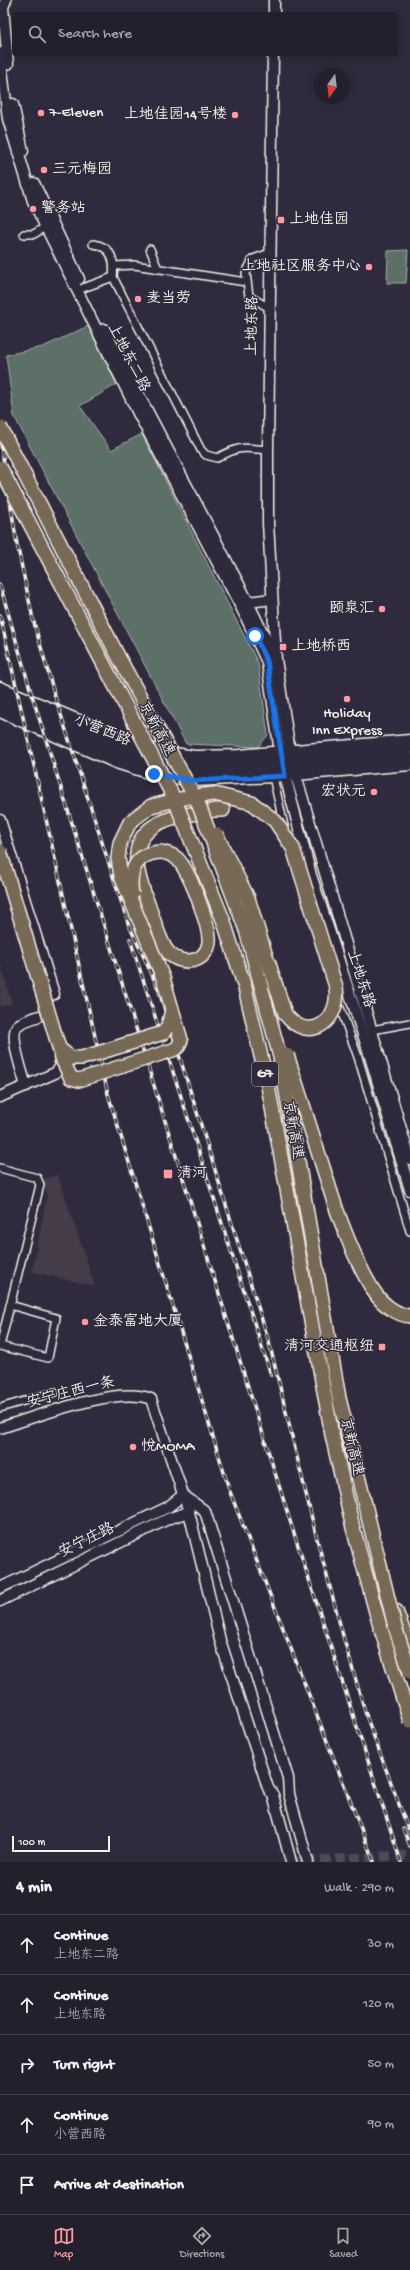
<!DOCTYPE html>
<meta charset="utf-8">
<style>
:root{--surface:#23202e;--page:#2f2d3a;--text:#f1f3f6;--muted:#a3a3aa;--line:#403e4a;--accent:#ff9aa2}
body{margin:0;font-family:"Gochi Hand","LXGW WenKai TC",sans-serif;background:var(--page);color:var(--text)}
.compass{position:absolute;left:314px;top:68px;width:36px;height:36px;border-radius:50%;background:var(--surface);box-shadow:0 2px 10px #0003;rotate:194deg}
.scale{position:absolute;left:12px;bottom:10px;width:98px;box-sizing:border-box;padding-left:4px;border:2px solid #f4f1e8;border-top:0;font-size:11px;line-height:14px;white-space:nowrap;color:#f4f1e8;-webkit-text-stroke:3px #2f2a3d;paint-order:stroke}
.stop{position:absolute;width:12px;height:12px;margin:-9px;border:3px solid #1a73e8;border-radius:50%;background:#fff}
.stop.end{background:#1a73e8;border-color:#fff;box-shadow:0 1px 4px #0008}
.list{margin:0;padding:0;list-style:none}
h2{display:flex;justify-content:space-between;align-items:center;height:52px;margin:0;padding:0 16px;font-size:17px}
h2 small{font-size:13px;font-weight:400;color:var(--muted)}
.list li{display:grid;grid-template-columns:26px 1fr auto;gap:12px;align-items:center;box-sizing:border-box;height:60px;padding:0 16px;border-top:1px solid var(--line)}
.list b{display:block;font-size:15px;white-space:nowrap}
.list p{margin:0;font-size:13px;white-space:nowrap;color:var(--muted)}
.list em{font-size:13px;font-style:normal;color:var(--muted)}
.icon{flex:none;width:22px;height:22px;fill:none;stroke:currentColor;stroke-width:2;stroke-linecap:round;stroke-linejoin:round}
.map{position:relative;flex:none;width:410px;height:1862px;overflow:hidden}
.search{position:absolute;background:var(--surface);box-shadow:0 2px 10px #0003;left:12px;right:12px;top:12px;height:44px;display:flex;align-items:center;gap:10px;box-sizing:border-box;padding:0 14px;border-radius:4px;color:var(--muted);font-size:15px}
.sheet{height:352px;background:var(--surface)}
nav{display:flex;justify-content:space-around;align-items:center;box-sizing:border-box;height:56px;border-top:1px solid var(--line);background:var(--surface);font-size:11px;color:var(--muted)}
nav a{display:grid;justify-items:center;gap:2px}
nav .on{color:var(--accent)}
.map>svg:first-child{display:block}
</style>
<div class="map">
<svg width="410" height="1862" viewBox="0 0 410 1862">
<rect width="100%" height="100%" fill="#2f2a3d"/>
<filter id="ink" filterUnits="userSpaceOnUse"><feTurbulence type="fractalNoise" baseFrequency=".025" numOctaves="2"/><feDisplacementMap in="SourceGraphic" scale="8" xChannelSelector="R" yChannelSelector="G"/><feConvolveMatrix kernelMatrix="1 2 1 2 8 2 1 2 1" color-interpolation-filters="sRGB"/></filter>
<g filter="url(#ink)">
<g fill="#443a49">
<path d="M0,962L7,986L12,1004L0,1006Z"/>
<path d="M58,1175L95,1286L32,1272L47,1195L42,1179Z"/>
</g>
<g fill="#5c6f67" stroke="#a8b0a8">
<path d="M408,250L406,283H387L388,251Z"/>
<path d="M88,326L117,384L80,406L111,450L142,434L258,663L268,735L258,747L186,744L14,416L6,355L43,347Z"/>
</g>
<g fill="none" stroke-linecap="round" stroke-linejoin="round">
<path stroke="#4d4857" stroke-width="10" stroke-dasharray="10 5" stroke-linecap="butt" d="M291,1862L410,1855"/>
<g stroke="#f4f1e8" stroke-width="10">
<g id="street">
<path d="M24,234H34L45,227"/>
<path d="M93,244C112,246 115,261 113,277L201,450L206,455L217,458C241,445 242,448 268,450"/>
<path d="M150,249L158,269"/>
<path d="M114,266L134,265L246,282"/>
<path d="M83,288L113,277"/>
<path d="M269,308L249,296L246,273L253,259L270,253"/>
<path d="M273,777L285,830"/>
<path d="M338,1002L358,1057L410,1231"/>
<path d="M372,1030L410,1023"/>
<path d="M0,1168L37,1178L40,1185L0,1346"/>
<path d="M0,1346L48,1358L56,1318L10,1305"/>
<path d="M0,1408L55,1392"/>
</g>
</g>
<g stroke="#f4f1e8" stroke-width="13">
<g id="secondary">
<path d="M6,0L3,7L8,64"/>
<path d="M274,14V0"/>
<path d="M0,53L8,119L33,201L139,415L242,609L267,662L281,760L311,875L368,1050L410,1190"/>
<path d="M273,54L268,450V523L276,659L291,759L410,1159"/>
<path d="M13,104L23,151"/>
<path d="M34,183L79,279"/>
<path d="M104,329L243,592L273,654"/>
<path d="M248,602L272,599"/>
<path d="M0,687L127,740L160,751L195,756L239,755L410,740"/>
<path d="M0,696L123,748L158,759L195,764L239,763L410,748"/>
<path d="M0,704L119,756L157,766L195,772L241,771L410,757"/>
<path d="M0,712L116,763L154,775L195,781L273,777L410,765"/>
<path d="M0,820L54,994L48,996L46,1006"/>
<path d="M26,1086C23,1074 8,1034 18,1025C25,1020 37,1017 45,1014"/>
<path d="M0,1097L55,1073L61,1067L59,1056"/>
<path d="M0,1428C36,1417 118,1385 151,1399L189,1512L220,1640L268,1788L273,1795L291,1862"/>
<path d="M0,1588L168,1507L183,1495L205,1511L288,1778L289,1794L308,1862"/>
<path d="M0,1601L170,1518L189,1512"/>
</g>
</g>
<g stroke="#f4f1e8" stroke-width="16">
<g id="highway">
<path d="M161,852C166,853 171,854 175,857C188,865 211,928 209,943C205,966 175,966 165,948C159,937 155,924 151,912C141,884 123,846 154,826C170,815 196,814 215,810H223"/>
<path d="M328,1183C337,1214 357,1266 375,1293C382,1304 397,1315 410,1316"/>
<path d="M396,1611L410,1649"/>
</g>
</g>
<use href="#street" stroke="#2f2a3d" stroke-width="7"/>
<use href="#secondary" stroke="#2f2a3d" stroke-width="10"/>
<use href="#highway" stroke="#776954" stroke-width="13"/>
<g stroke="#f4f1e8" stroke-width="3.5">
<g id="rail">
<path d="M0,439L17,544L33,619L54,693L128,923L158,988L269,1342L317,1539L345,1643L367,1718L410,1834"/>
<path d="M0,585L31,692L291,1524L401,1862"/>
<path d="M0,615L108,1094L230,1492L374,1862"/>
<path d="M130,939L271,1375"/>
<path d="M403,1829L410,1846"/>
</g>
</g>
<use href="#rail" stroke="#2f2a3d" stroke-width="2" stroke-dasharray="6" stroke-linecap="butt"/>
<g stroke="#f4f1e8" stroke-width="16" stroke-linecap="butt">
<g id="highway-bridge">
<path d="M0,427L118,656L198,803L246,930L280,1057L339,1398L395,1627L410,1672"/>
<path d="M0,467L174,798L224,922L245,988L268,1086L332,1435L353,1528L379,1623L410,1721"/>
<path d="M216,834L248,898L270,969"/>
<path d="M0,851L63,1061L71,1078L79,1080L173,1050L178,1047L181,1040L163,978L121,876L118,858L120,843L130,822L151,806L189,797L214,794L252,803L275,821L293,848L336,987C341,1021 309,1045 285,1014L268,961"/>
<path d="M132,894C128,871 136,853 161,852"/>
<path d="M60,1049L71,1058H82L163,1033L168,1026L172,1010"/>
<path d="M287,1055L328,1183"/>
</g>
</g>
<use href="#highway-bridge" stroke="#776954" stroke-width="13"/>
</g>
</g>
<g fill="none" stroke-linecap="round" stroke-linejoin="round" filter="url(#ink)">
<path stroke="#1a73e8" stroke-width="5" d="M154,774L194,781L285,776L267,662L255,636"/>
</g>
<g fill="#ff9aa2" stroke="#2f2a3d" stroke-width="1.5">
<circle cx="41" cy="113" r="4"/>
<circle cx="235" cy="115" r="4"/>
<circle cx="44" cy="170" r="4"/>
<circle cx="33" cy="209" r="4"/>
<rect x="277" y="216" width="8" height="8" rx="2"/>
<circle cx="369" cy="267" r="4"/>
<circle cx="138" cy="299" r="4"/>
<circle cx="382" cy="609" r="4"/>
<rect x="279" y="643" width="8" height="8" rx="2"/>
<circle cx="347" cy="699" r="4"/>
<circle cx="374" cy="792" r="4"/>
<rect x="163" y="1169" width="10" height="10" rx="2"/>
<circle cx="85" cy="1322" r="4"/>
<rect x="378" y="1343" width="8" height="8" rx="2"/>
<circle cx="133" cy="1447" r="4"/>
</g>
<g text-anchor="middle" dominant-baseline="central" stroke-width="3" stroke-linejoin="round" paint-order="stroke">
<rect fill="#2f2a3d" stroke="#b9b5b5" stroke-width="1" x="252" y="1062" width="26" height="24" rx="3"/>
<g font-size="14" font-weight="bold" fill="#f4f1e8">
<text x="265" y="1074">G7</text>
</g>
<g font-size="15" fill="#f4f1e8" stroke="#2f2a3d" text-anchor="start">
<text x="49" y="113">7-Eleven</text>
<text x="227" y="115" text-anchor="end">上地佳园14号楼</text>
<text x="52" y="170">三元梅园</text>
<text x="41" y="209">警务站</text>
<text x="289" y="220">上地佳园</text>
<text x="361" y="267" text-anchor="end">上地社区服务中心</text>
<text x="146" y="299">麦当劳</text>
<text x="374" y="609" text-anchor="end">颐泉汇</text>
<text x="291" y="647">上地桥西</text>
<text x="347" y="714" text-anchor="middle">Holiday<tspan x="347" dy="17">Inn Express</tspan></text>
<text x="366" y="792" text-anchor="end">宏状元</text>
<text x="177" y="1174">清河</text>
<text x="93" y="1322">金泰富地大厦</text>
<text x="374" y="1347" text-anchor="end">清河交通枢纽</text>
<text x="141" y="1447">悦MOMA</text>
</g>
<g font-size="15" fill="#f4f1e8" stroke="#2f2a3d">
<text transform="translate(253 326) rotate(-89)">上地东路</text>
<text transform="translate(128 358) rotate(63)">上地东二路</text>
<text transform="translate(156 729) rotate(62)">京新高速</text>
<text transform="translate(102 731) rotate(22)">小营西路</text>
<text transform="translate(360 979) rotate(72)">上地东路</text>
<text transform="translate(292 1130) rotate(80)">京新高速</text>
<text transform="translate(71 1393) rotate(-14)">安宁庄西一条</text>
<text transform="translate(351 1447) rotate(77)">京新高速</text>
<text transform="translate(87 1541) rotate(-26)">安宁庄路</text>
</g>
</g>
</svg>
<svg class="compass" viewBox="-18 -18 36 36"><path d="M0-13l5 13h-10z" fill="#e53935"/><path d="M0 13l5-13h-10z" fill="#a3a3aa"/></svg>
<div class="scale">100 m</div>
<div class="stop" style="left:255px;top:636px"></div>
<div class="stop end" style="left:154px;top:774px"></div>
<div class="search"><svg class="icon" aria-label="search" viewBox="0 0 24 24"><circle cx="10" cy="10" r="6"/><path d="M15 15l6 6"/></svg>Search here</div>
</div>
<section class="sheet">
<h2>4 min<small>Walk · 290 m</small></h2>
<ul class="list">
<li><svg class="icon" aria-label="ahead" viewBox="0 0 24 24"><path d="M12 20V5M6 11l6-6 6 6"/></svg><div><b>Continue</b><p>上地东二路</p></div><em>30 m</em></li>
<li><svg class="icon" aria-label="ahead" viewBox="0 0 24 24"><path d="M12 20V5M6 11l6-6 6 6"/></svg><div><b>Continue</b><p>上地东路</p></div><em>120 m</em></li>
<li><svg class="icon" aria-label="right" viewBox="0 0 24 24"><path d="M7 20v-9h11M14 6l5 5-5 5"/></svg><div><b>Turn right</b></div><em>50 m</em></li>
<li><svg class="icon" aria-label="ahead" viewBox="0 0 24 24"><path d="M12 20V5M6 11l6-6 6 6"/></svg><div><b>Continue</b><p>小营西路</p></div><em>90 m</em></li>
<li><svg class="icon" aria-label="arrive" viewBox="0 0 24 24"><path d="M6 21V4h12l-3 4 3 4H6"/></svg><div><b>Arrive at destination</b></div></li>
</ul>
</section>
<nav>
<a class="on"><svg class="icon" aria-label="map" viewBox="0 0 24 24"><path d="M3 6l6-2 6 2 6-2v14l-6 2-6-2-6 2zM9 4v14M15 6v14"/></svg>Map</a>
<a><svg class="icon" aria-label="directions" viewBox="0 0 24 24"><path d="M12 3l9 9-9 9-9-9zM9 14v-3h6M13 9l2 2-2 2"/></svg>Directions</a>
<a><svg class="icon" aria-label="saved" viewBox="0 0 24 24"><path d="M7 4h10v16l-5-4-5 4z"/></svg>Saved</a>
</nav>
